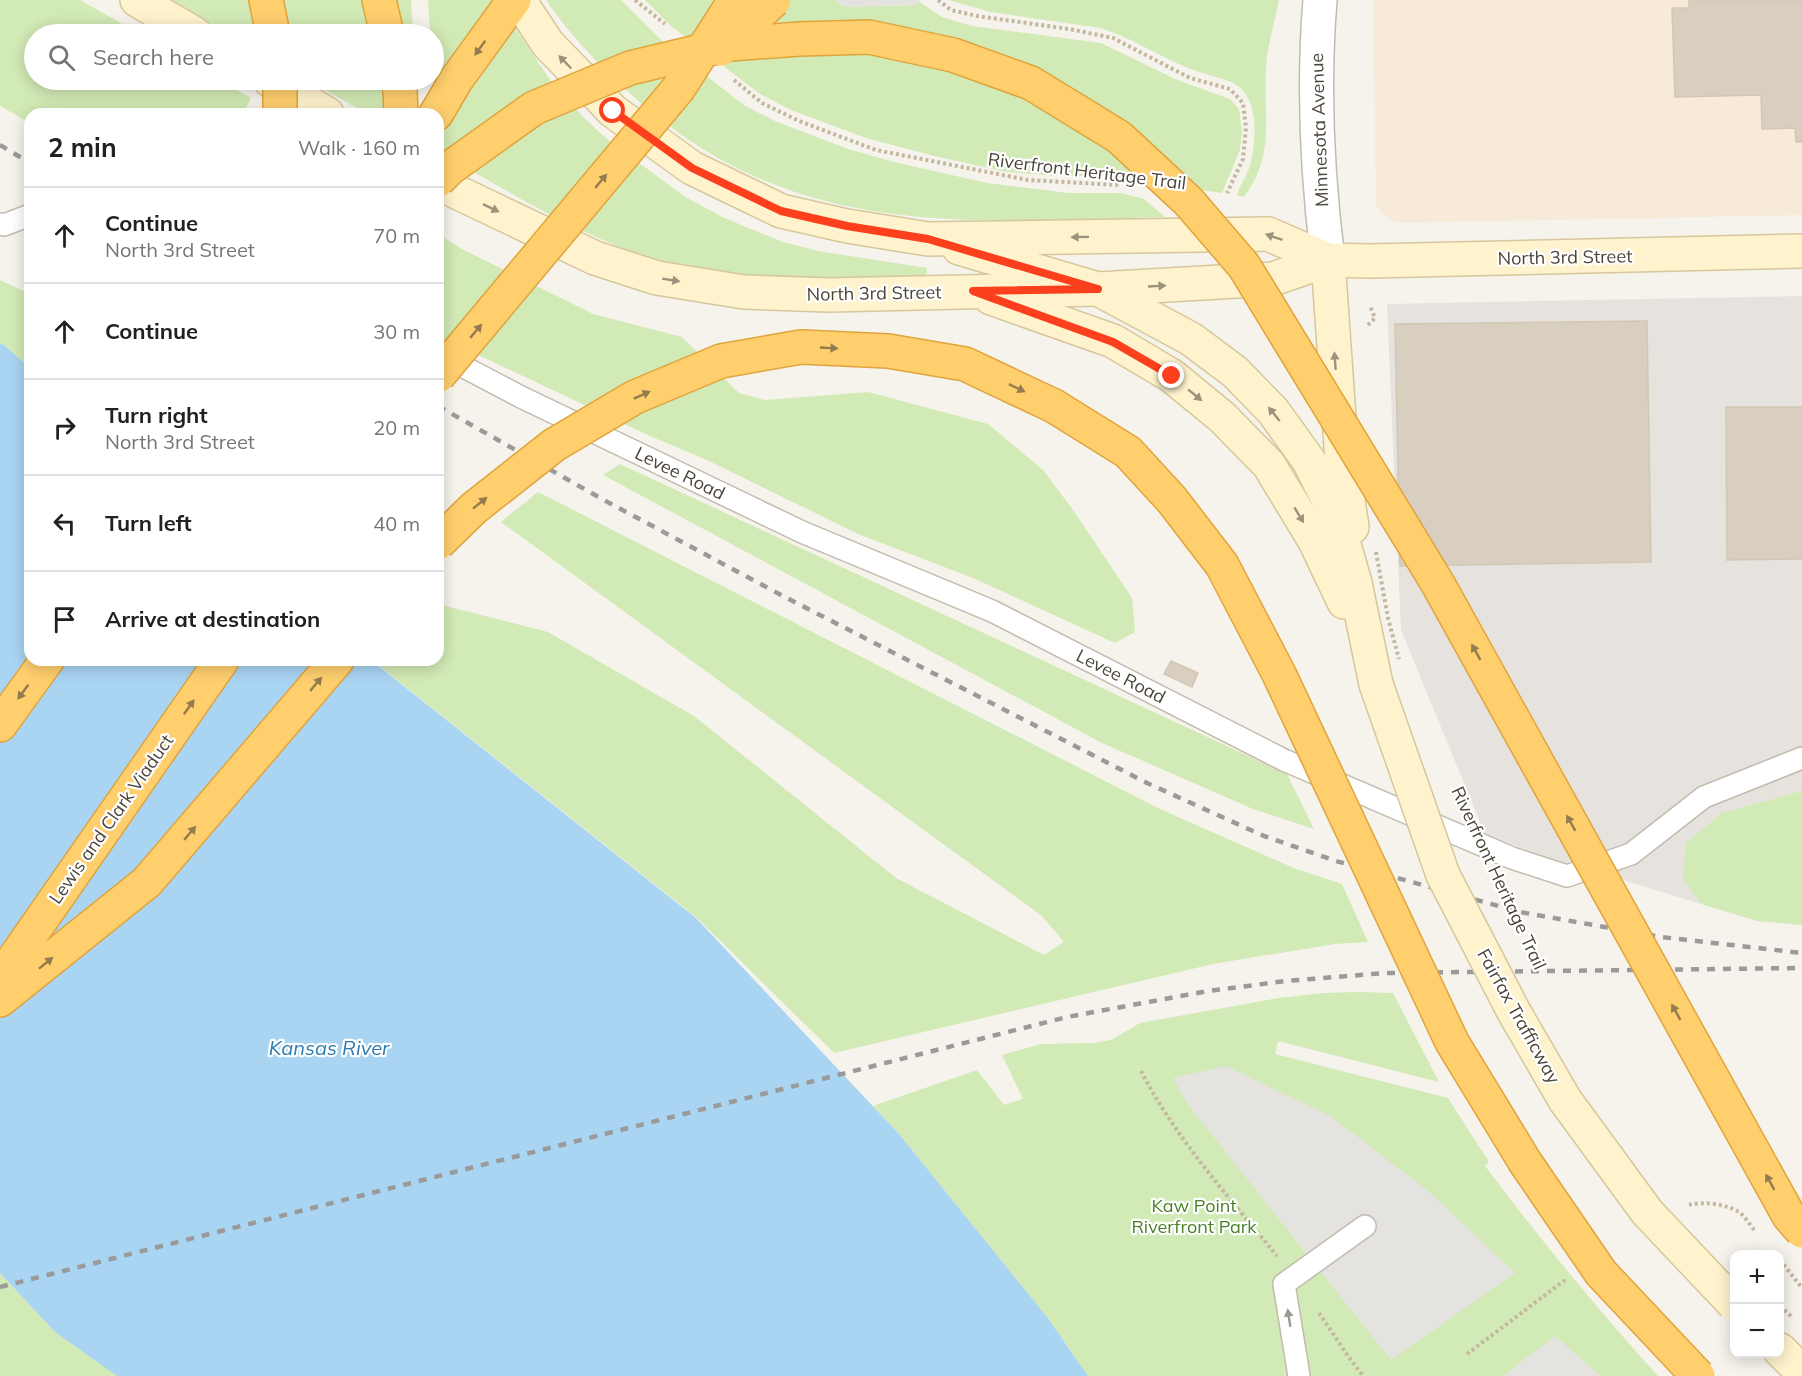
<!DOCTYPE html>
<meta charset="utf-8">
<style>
:root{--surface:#fff;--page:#f2f2f2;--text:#202124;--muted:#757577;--line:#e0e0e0}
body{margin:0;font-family:Mulish,sans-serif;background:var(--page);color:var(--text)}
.controls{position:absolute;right:18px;bottom:18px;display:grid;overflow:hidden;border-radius:12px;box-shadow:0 3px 15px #0003}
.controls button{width:54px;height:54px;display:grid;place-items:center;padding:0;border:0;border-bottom:2px solid var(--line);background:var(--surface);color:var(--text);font:30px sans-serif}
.stop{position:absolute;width:18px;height:18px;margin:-14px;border:4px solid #fc3f1d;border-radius:50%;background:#fff}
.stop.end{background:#fc3f1d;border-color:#fff;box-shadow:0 2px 6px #0008}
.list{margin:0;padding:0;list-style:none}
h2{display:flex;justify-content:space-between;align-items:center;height:78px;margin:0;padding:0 24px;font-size:26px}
h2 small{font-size:20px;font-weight:400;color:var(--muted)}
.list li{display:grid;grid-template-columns:39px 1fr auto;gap:18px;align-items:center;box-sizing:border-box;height:96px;padding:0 24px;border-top:2px solid var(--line)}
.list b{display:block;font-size:22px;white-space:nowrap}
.list p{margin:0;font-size:20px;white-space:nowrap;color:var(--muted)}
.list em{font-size:20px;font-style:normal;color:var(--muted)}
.icon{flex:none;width:33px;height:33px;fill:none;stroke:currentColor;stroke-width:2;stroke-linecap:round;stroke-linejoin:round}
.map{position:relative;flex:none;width:1802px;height:1376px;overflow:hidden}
.search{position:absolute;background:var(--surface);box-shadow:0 3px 15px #0003;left:24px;top:24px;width:420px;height:66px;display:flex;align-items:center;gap:15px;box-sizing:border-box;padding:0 21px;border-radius:33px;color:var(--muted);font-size:22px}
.panel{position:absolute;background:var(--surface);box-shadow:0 3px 15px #0003;left:24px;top:108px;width:420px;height:558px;border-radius:18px}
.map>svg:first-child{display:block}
</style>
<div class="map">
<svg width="1802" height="1376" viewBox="0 0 1802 1376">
<rect width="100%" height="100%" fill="#f6f3ec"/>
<path fill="#f7ead8" d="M1373,0H1802V215L1403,223L1394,222L1380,212L1376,204Z"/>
<path fill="#e6e2dd" d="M1802,296V791L1723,813L1683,879L1701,904L1535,853L1485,834L1401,630L1387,304Z"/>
<g fill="#d2eab5">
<path d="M0,0H80L140,34H34V80H219L251,98L243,114H30V123L0,106Z"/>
<path d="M167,0H411L413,34H230Z"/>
<path d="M428,0H496L553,84L584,118L608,140L684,196L722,217L783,242L818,251L927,268L926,278C877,279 828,279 780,277C760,277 739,278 720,275C617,259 527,203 438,151V114L431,96L434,80V34H430Z"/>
<path d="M546,0H621L662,41L745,106L775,121L848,149L894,162L987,183L1069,193H1121L1144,199L1165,217C966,222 794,241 634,97C601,67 571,37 546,0Z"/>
<path d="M645,0H836L844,7L914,5L918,1L942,17L972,26L1101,43L1175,79L1230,99L1239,109L1242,131L1240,150L1222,193L1105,176H1058L1007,172L934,156L866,138L791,110L760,94L671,26Z"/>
<path d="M948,0H1279C1275,22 1267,45 1266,68C1263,118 1276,153 1244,197L1237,195C1241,183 1249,173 1251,161C1257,136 1259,94 1231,82C1216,76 1199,73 1183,66C1155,54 1130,37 1100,28L991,12Z"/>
<path d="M308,80H415V87L404,114H367Z"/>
<path d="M438,234L462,249L593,314L682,337L739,393L765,400L868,392L988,424L1043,470L1073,510L1132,598L1135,632L1115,643L973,578L858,534L707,460L650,436L438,336Z"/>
<path d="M0,280L30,294V368L4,345L0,344Z"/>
<path d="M620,464L1287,774L1314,829L1253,809L1102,743L603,475Z"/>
<path d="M538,492L1160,809L1296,869L1342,884L1368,942L1335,944L1213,964L834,1053L696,917L373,661L438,660V604L548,632L694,716L896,878L1044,955L1064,942L1042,916L501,522Z"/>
<path d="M1802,791V925L1757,921L1701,904L1683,879L1686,843L1722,813Z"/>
<path d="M1356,992L1393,993L1439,1082L1278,1041L1275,1054L1448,1098L1489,1162L1485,1166C1540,1239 1597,1309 1658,1376H1088L1047,1317L899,1134L873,1106L977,1070L1004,1105L1023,1099L1002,1055L1041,1044L1093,1043L1111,1040L1140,1023L1279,998L1324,993Z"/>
<path d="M0,1273L55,1332L117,1376H0Z"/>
</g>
<g fill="#e5e3e0">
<path d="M836,0H920L914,5L844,7Z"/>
<path d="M1226,1066L1330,1116L1428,1191L1515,1273L1391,1360L1189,1106L1173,1078Z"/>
<path d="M1555,1336L1601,1376H1503Z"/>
</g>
<path fill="#a9d4f2" d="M0,344L4,345L30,368V660H371L696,918L899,1134L1047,1317L1088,1376H117L55,1332L0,1273Z"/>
<g fill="#d8cfc1" stroke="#d3c7b4" stroke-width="1.5">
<path d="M1689,0H1802V142H1796L1795,128L1762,129L1761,95L1675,97L1672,8H1689Z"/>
<path d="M1647,321L1651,562L1400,566L1395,324Z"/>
<path d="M1726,407H1802V559L1727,560Z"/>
<path d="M1171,661L1198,673L1192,687L1164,674Z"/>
</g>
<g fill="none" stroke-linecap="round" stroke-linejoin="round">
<g stroke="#c2bbae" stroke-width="24">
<g id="lane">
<path d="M0,224L4,225L30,215"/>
<path d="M441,355L521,397L802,532L992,611L1284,760L1512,858L1567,876L1631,854L1704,797L1802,758"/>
<path d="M1299,1376L1284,1284L1365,1226"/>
</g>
</g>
<g stroke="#c2bbae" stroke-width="36">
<path id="street" d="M1320,0C1313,86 1317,174 1328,260"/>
</g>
<g stroke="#d6c79b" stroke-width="36">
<g id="secondary">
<path d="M137,0L195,34"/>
<path d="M519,0L548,44L613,111L692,168L781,211L847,226L928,239L1268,234L1328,260L1370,261L1802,251"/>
<path d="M270,80L327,114"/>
<path d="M438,183L595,258L657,278L744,292L829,295L1098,289L1273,279L1328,260"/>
<path d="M959,248L1098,289L1191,339L1235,372L1273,411L1309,461L1335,513L1355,583L1376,684"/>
<path d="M1328,260L1342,461L1352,527"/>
<path d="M991,298L1113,341L1172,376L1222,417L1269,465L1315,541L1344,602"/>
<path d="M1780,1350L1802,1372"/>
</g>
</g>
<g stroke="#e0a43c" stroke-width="36">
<g id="highway">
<path d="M266,0L273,34"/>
<path d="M379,0L387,34"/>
<path d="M398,80L400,91L401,114"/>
<path d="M436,114L456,80L514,0"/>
<path d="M0,725L47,660"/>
<path d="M0,979L222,660"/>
<path d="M0,1000L147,882L337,660"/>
</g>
</g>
<g stroke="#c4b79f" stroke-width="4" stroke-dasharray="3 3" stroke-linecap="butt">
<path d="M635,0L665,24"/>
<path d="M938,0L951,10L977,16L1069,29L1113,38L1190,78L1230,89L1243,103L1246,128L1243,159L1227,193"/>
<path d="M734,80L762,103L799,121L876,150L1028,180L1119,185"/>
<path d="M1368,325L1375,318L1370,306"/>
<path d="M1141,1071C1176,1139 1229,1197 1277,1256"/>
<path d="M1689,1205C1703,1201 1726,1204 1739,1212C1745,1216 1750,1225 1755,1231"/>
<path d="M1780,1260L1802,1288"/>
<path d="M1780,1306L1792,1317"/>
<path d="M1319,1313L1348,1356L1363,1376"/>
<path d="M1467,1354L1565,1280"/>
</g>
<use href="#lane" stroke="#fff" stroke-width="21"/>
<use href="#street" stroke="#fff" stroke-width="33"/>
<use href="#secondary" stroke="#fff3cd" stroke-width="33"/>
<use href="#highway" stroke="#ffcf6e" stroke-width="33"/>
<g stroke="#9a9a9a" stroke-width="4.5" stroke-dasharray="8 8" stroke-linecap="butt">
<path d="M0,145L30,163"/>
<path d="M438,406L602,499L781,595L1147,783L1264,836L1336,861L1520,912L1661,937L1802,953"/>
<path d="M0,1287L1067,1017L1208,991L1286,981L1385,973L1802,968"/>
</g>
<g stroke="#d6c79b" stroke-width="36" stroke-linecap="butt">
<path id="secondary-bridge" d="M1376,684L1443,875L1514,1012L1565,1100L1647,1212L1734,1304"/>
</g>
<g stroke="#e0a43c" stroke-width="36" stroke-linecap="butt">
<g id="highway-bridge">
<path d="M721,49L774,0"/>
<path d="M280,80V114"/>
<path d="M438,180L450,168L534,108L630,68L730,44L800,39L869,37L953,55L1031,83L1119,137L1189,202L1244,266L1438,584L1789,1216L1802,1231"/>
<path d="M438,376L678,89L735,0"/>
<path d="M438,543L474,508L554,445L635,397L721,361L801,347L888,351L965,364L1054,406L1128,452L1172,500L1222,565L1279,674L1452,1042L1525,1162L1601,1273L1698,1376"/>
</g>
</g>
<path stroke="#c4b79f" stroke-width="4" stroke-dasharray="3 3" stroke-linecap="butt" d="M1376,552L1388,618L1399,659"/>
<use href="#secondary-bridge" stroke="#fff3cd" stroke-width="33"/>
<use href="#highway-bridge" stroke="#ffcf6e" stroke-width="33"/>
</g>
<defs><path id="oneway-solid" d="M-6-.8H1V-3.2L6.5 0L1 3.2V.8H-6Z" transform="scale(1.5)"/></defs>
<g fill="#937c4e">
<use href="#oneway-solid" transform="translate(480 48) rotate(126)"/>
<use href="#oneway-solid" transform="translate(601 181) rotate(-50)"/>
<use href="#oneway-solid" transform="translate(476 331) rotate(-50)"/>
<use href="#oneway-solid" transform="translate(829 348) rotate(3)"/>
<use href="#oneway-solid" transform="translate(1017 388) rotate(26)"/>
<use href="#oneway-solid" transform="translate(642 395) rotate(-24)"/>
<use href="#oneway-solid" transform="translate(480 503) rotate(-39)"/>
<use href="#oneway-solid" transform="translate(1476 652) rotate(-119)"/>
<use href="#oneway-solid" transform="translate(316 684) rotate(-50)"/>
<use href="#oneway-solid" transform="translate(23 692) rotate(126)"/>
<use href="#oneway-solid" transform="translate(189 707) rotate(-55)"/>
<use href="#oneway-solid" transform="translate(1571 823) rotate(-119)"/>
<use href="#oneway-solid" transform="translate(190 833) rotate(-50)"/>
<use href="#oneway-solid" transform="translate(46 963) rotate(-39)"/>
<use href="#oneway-solid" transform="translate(1676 1012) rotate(-119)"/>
<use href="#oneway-solid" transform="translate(1770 1182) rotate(-119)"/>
</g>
<g fill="#9c937c">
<use href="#oneway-solid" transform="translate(565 62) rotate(-134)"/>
<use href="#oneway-solid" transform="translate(491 208) rotate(26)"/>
<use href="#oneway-solid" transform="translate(1080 237) rotate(179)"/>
<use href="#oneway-solid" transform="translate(1274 237) rotate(-161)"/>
<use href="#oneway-solid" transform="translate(671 280) rotate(9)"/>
<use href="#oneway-solid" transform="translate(1157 286) rotate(-3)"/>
<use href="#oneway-solid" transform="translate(1335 361) rotate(-94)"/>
<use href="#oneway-solid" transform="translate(1195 395) rotate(39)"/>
<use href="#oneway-solid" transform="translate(1274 414) rotate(-129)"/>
<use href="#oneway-solid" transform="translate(1299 515) rotate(59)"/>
</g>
<use fill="#9c9892" href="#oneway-solid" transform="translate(1289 1318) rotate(-99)"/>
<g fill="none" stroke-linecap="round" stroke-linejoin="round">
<path stroke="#fc3f1d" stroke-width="8" d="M613,111L692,168L781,211L847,226L928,239L1098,289L973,291L1113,342L1172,376"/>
</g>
<g text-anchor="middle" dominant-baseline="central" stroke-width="4.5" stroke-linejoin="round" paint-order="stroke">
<g font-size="18" fill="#4b4439" stroke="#fff">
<text transform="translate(1319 130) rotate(-92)">Minnesota Avenue</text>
<text transform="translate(1087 171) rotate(7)">Riverfront Heritage Trail</text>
<text transform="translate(1565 257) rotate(-1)">North 3rd Street</text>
<text transform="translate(874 293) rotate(-1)">North 3rd Street</text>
<text transform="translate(680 473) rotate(26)">Levee Road</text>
<text transform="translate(1121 676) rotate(27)">Levee Road</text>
<text transform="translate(111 819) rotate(-55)">Lewis and Clark Viaduct</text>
<text transform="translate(1499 878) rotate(65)">Riverfront Heritage Trail</text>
<text transform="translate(1519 1016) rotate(61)">Fairfax Trafficway</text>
</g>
<g font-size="18" fill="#4a7f2a" stroke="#fff">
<text x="1194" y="1205">Kaw Point<tspan x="1194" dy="21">Riverfront Park</tspan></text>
</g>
<g font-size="20" font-style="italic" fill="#2e7ab2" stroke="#fff">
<text x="329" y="1047">Kansas River</text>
</g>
</g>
</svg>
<div class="controls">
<button>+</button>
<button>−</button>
</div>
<div class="stop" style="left:613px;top:111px"></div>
<div class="stop end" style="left:1172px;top:376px"></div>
<div class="search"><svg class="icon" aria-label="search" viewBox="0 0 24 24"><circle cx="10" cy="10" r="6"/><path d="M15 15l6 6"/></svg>Search here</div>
<section class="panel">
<h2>2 min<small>Walk · 160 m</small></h2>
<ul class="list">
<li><svg class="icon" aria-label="ahead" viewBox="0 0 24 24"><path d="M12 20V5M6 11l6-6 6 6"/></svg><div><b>Continue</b><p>North 3rd Street</p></div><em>70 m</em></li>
<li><svg class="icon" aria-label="ahead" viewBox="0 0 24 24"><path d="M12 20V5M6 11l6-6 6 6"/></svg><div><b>Continue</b></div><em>30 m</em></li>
<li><svg class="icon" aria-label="right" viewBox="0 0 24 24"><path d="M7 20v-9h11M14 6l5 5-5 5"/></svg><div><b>Turn right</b><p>North 3rd Street</p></div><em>20 m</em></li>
<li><svg class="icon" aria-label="left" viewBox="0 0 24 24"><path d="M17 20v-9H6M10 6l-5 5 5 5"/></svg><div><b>Turn left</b></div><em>40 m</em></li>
<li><svg class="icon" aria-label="arrive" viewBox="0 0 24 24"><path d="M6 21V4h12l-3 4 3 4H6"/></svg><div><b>Arrive at destination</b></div></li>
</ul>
</section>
</div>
